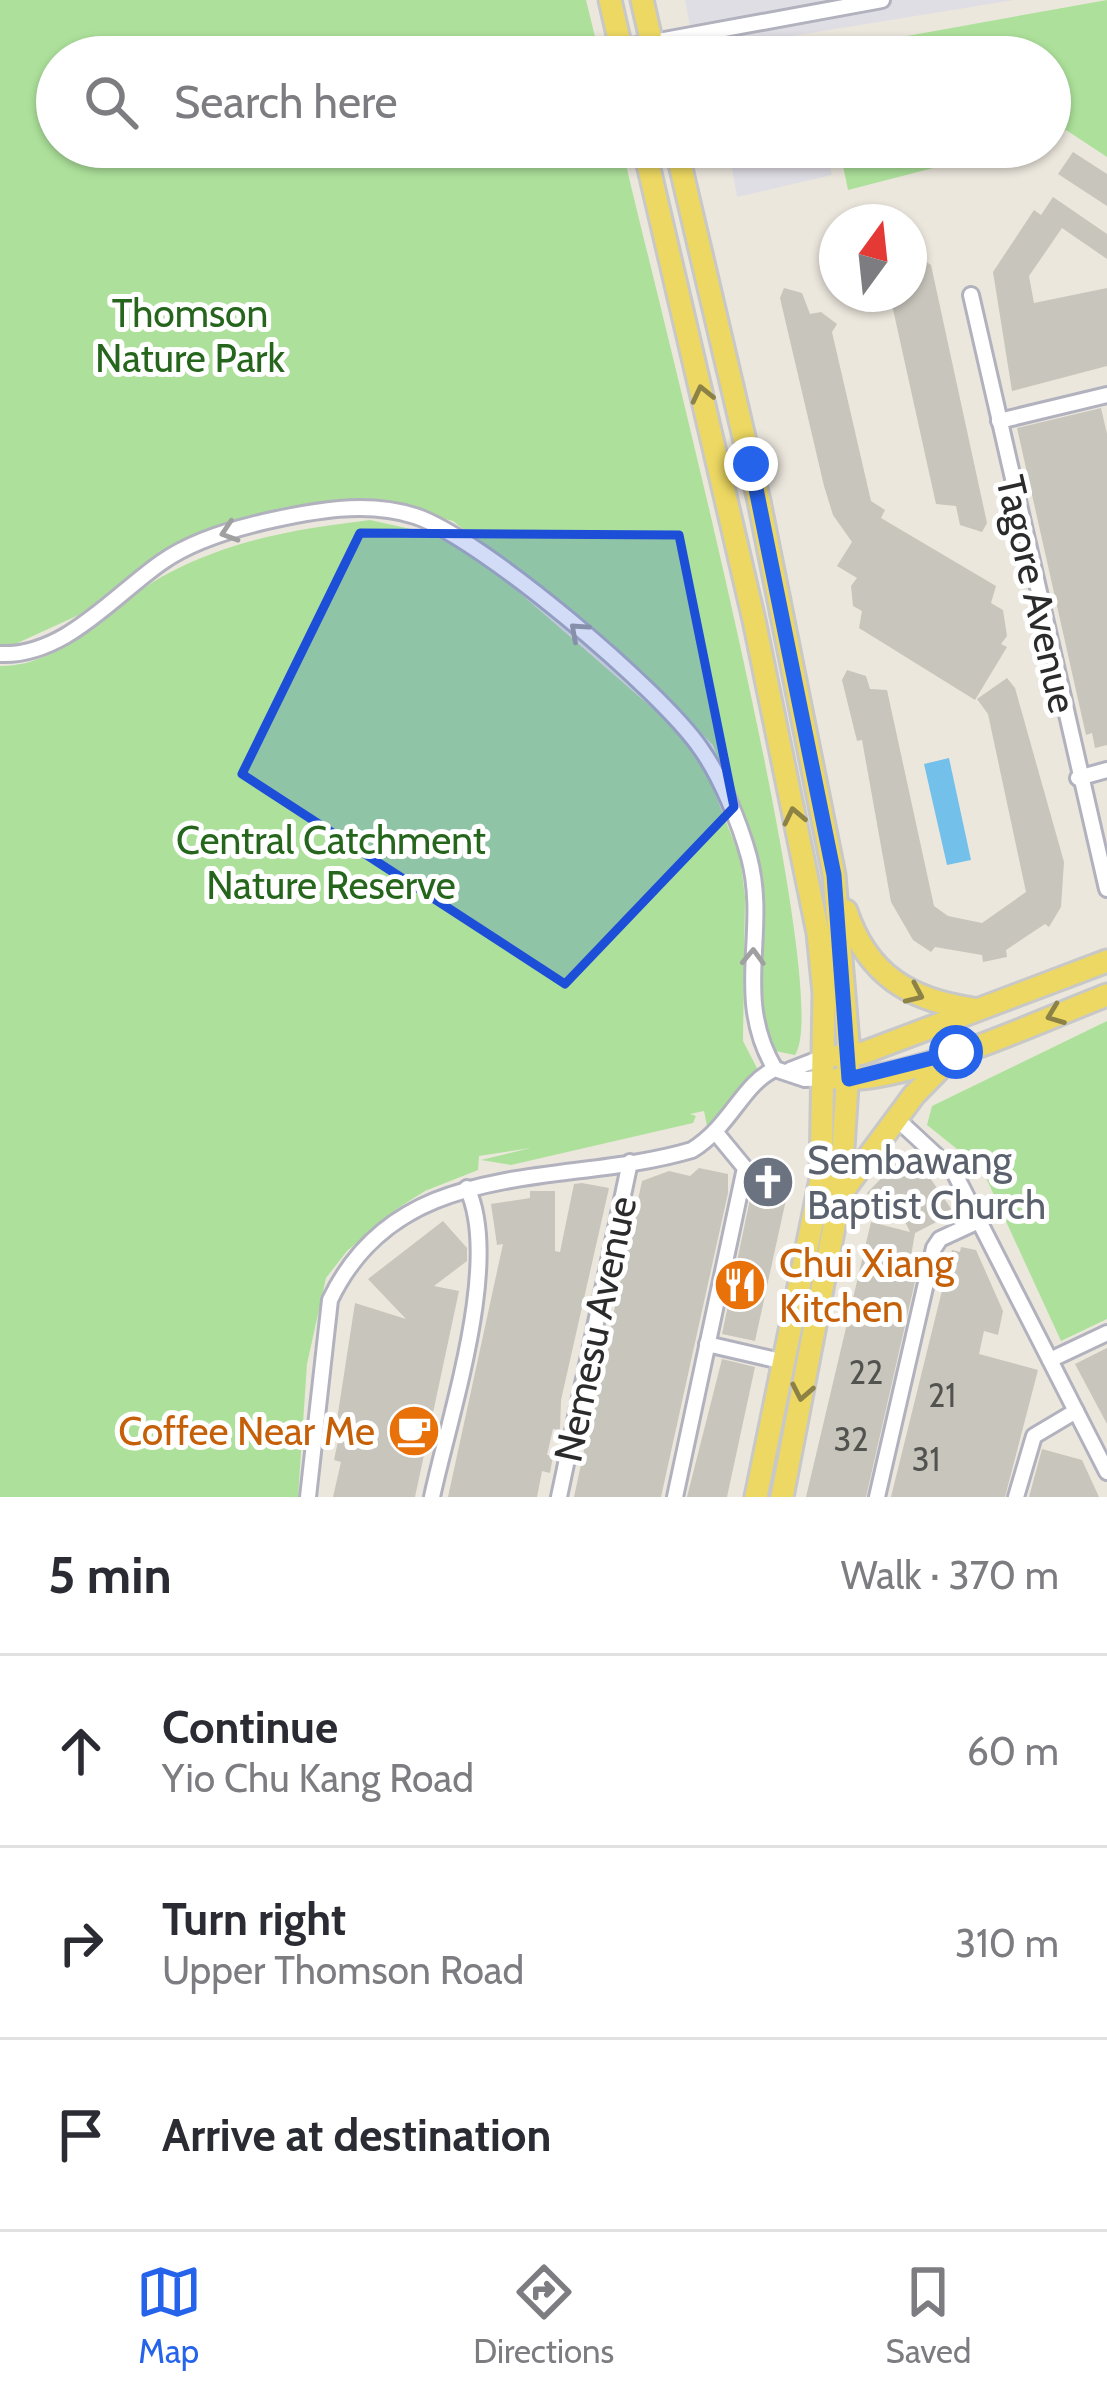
<!DOCTYPE html>
<meta charset="utf-8">
<style>
:root{--surface:#fff;--page:#f7f7f7;--text:#2b2b33;--muted:#7c7c81;--line:#e1e1e2;--accent:#2563eb}
body{margin:0;font-family:Cabin,sans-serif;background:var(--page);color:var(--text)}
.compass{position:absolute;left:819px;top:204px;width:108px;height:108px;border-radius:50%;background:var(--surface);box-shadow:0 3px 9px #0004;rotate:15deg}
.stop{position:absolute;width:36px;height:36px;margin:-27px;border:9px solid #2563eb;border-radius:50%;background:#fff}
.stop.end{background:#2563eb;border-color:#fff;box-shadow:0 3px 12px #0008}
.list{margin:0;padding:0;list-style:none}
h2{display:flex;justify-content:space-between;align-items:center;height:156px;margin:0;padding:0 48px;font-size:51px}
h2 small{font-size:39px;font-weight:400;color:var(--muted)}
.list li{display:grid;grid-template-columns:78px 1fr auto;gap:36px;align-items:center;box-sizing:border-box;height:192px;padding:0 48px;border-top:3px solid var(--line)}
.list b{display:block;font-size:45px;white-space:nowrap}
.list p{margin:0;font-size:39px;white-space:nowrap;color:var(--muted)}
.list em{font-size:39px;font-style:normal;color:var(--muted)}
.icon{flex:none;width:66px;height:66px;fill:none;stroke:currentColor;stroke-width:2;stroke-linecap:round;stroke-linejoin:round}
.map{position:relative;flex:none;width:1107px;height:1497px;overflow:hidden}
.search{position:absolute;background:var(--surface);box-shadow:0 3px 9px #0004;left:36px;right:36px;top:36px;height:132px;display:flex;align-items:center;gap:30px;box-sizing:border-box;padding:0 42px;border-radius:66px;color:var(--muted);font-size:45px}
.sheet{height:732px;background:var(--surface)}
nav{display:flex;justify-content:space-around;align-items:center;box-sizing:border-box;height:168px;border-top:3px solid var(--line);background:var(--surface);font-size:33px;color:var(--muted)}
nav a{display:grid;justify-items:center;gap:6px}
nav .on{color:var(--accent)}
.map>svg:first-child{display:block}
</style>
<div class="map">
<svg width="1107" height="1497" viewBox="0 0 1107 1497">
<rect width="100%" height="100%" fill="#ece7dd"/>
<g fill="#e0dee5">
<path d="M685,0H1014L695,52Z"/>
<path d="M728,147H826L832,175L737,197Z"/>
</g>
<g fill="#ade19b">
<path d="M0,0H586L600,57H57V147H622C649,269 839,991 795,1055L775,1051L760,1040L757,855L713,745L637,669L453,521L371,500L256,514L157,556L81,614L0,651Z"/>
<path d="M1107,0V157L1066,130L1050,136V57H819L818,52Z"/>
<path d="M839,147H1015L848,190Z"/>
<path d="M370,520L438,535L490,567L696,746L740,857L745,897L743,1041L759,1072L709,1136L704,1111L690,1114L696,1116L693,1123L511,1165L481,1160L530,1148L479,1156L478,1170L425,1191L398,1208L347,1251L326,1278L307,1364L298,1497H0V666C65,667 114,601 167,574C233,539 297,529 370,520Z"/>
<path d="M1107,1021V1319L1061,1341L982,1169L927,1125L932,1106Z"/>
</g>
<path fill="#73c1eb" d="M949,758L971,860L947,865L924,764Z"/>
<g fill="#c8c5bc">
<path d="M1073,152L1107,174V206L1058,174Z"/>
<path d="M1053,197L1107,234V259L1062,228L1029,276L1034,303L1107,288V366L1012,391L993,272L1034,210L1041,215Z"/>
<path d="M920,258L931,265L987,523L982,532L960,525L956,506L936,504L891,300L909,294V266Z"/>
<path d="M784,288L802,293L810,314L821,312L837,324L832,332L871,501L885,510L881,518L996,586L991,603L1003,610L1007,636L1001,644L1007,647L975,700L859,628L862,611L853,606L851,586L857,578L837,566L852,542L833,515L824,486L780,298Z"/>
<path d="M1101,408L1107,434V745L1095,748L1092,733L1086,735L1017,428Z"/>
<path d="M847,670L866,676L870,689L887,690L934,906L948,916L982,923L1026,892L988,714L977,699L1007,678L1015,688L1064,862L1061,907L1049,927L1045,924L1006,950L1007,957L983,962L982,955L935,947L931,952L913,940L891,902L862,740L857,741L842,680Z"/>
<path d="M900,1159L907,1166L912,1160L926,1172L954,1213L915,1233L910,1262L919,1264L866,1497H806L871,1222L910,1232L896,1203L886,1207L881,1196L874,1199L867,1193Z"/>
<path d="M699,1168L728,1174V1193L661,1497H574L642,1181L669,1171L690,1176Z"/>
<path d="M756,1170L786,1177L782,1194L787,1195L755,1341L722,1334Z"/>
<path d="M582,1183L609,1188L561,1400L560,1430L553,1429L547,1455L553,1456L550,1473L542,1471L537,1497H448L503,1244L497,1245L491,1204L530,1198V1191H555V1251L560,1252L574,1184Z"/>
<path d="M443,1221L467,1248V1261L434,1286L459,1291L415,1497H333L341,1462L334,1460L341,1427L336,1426L355,1303L406,1319L368,1279Z"/>
<path d="M961,1247L976,1250L1003,1311L998,1335L984,1331L979,1354L1038,1370L1005,1497H891L952,1250L960,1252Z"/>
<path d="M1107,1348V1424L1075,1364Z"/>
<path d="M722,1359L755,1367L727,1497H687Z"/>
<path d="M1042,1449L1082,1460L1099,1497H1029Z"/>
</g>
<g fill="none" stroke-linecap="round" stroke-linejoin="round">
<g stroke="#b1b2be" stroke-width="20">
<g id="minor">
<path d="M621,48L882,0"/>
<path d="M971,295L1107,889"/>
<path d="M999,421L1107,395"/>
<path d="M0,654C64,657 113,596 162,562C190,542 229,530 263,522C312,511 366,500 415,516C480,537 662,691 701,749C721,777 740,824 749,857C769,932 732,997 775,1069"/>
<path d="M1078,778L1107,770"/>
<path d="M790,1070L826,1056"/>
<path d="M898,1120L954,1172L1107,1472"/>
<path d="M707,1344L785,1362"/>
<path d="M1050,1360L1107,1333"/>
<path d="M308,1497L330,1300C400,1153 565,1188 692,1150C731,1126 743,1083 775,1069L805,1079L826,1078"/>
<path d="M432,1497C449,1417 502,1261 467,1188"/>
<path d="M559,1497L630,1162"/>
<path d="M675,1497L745,1168L717,1134"/>
<path d="M877,1497L934,1248L940,1239L981,1220"/>
<path d="M1016,1497L1034,1436L1076,1411"/>
</g>
</g>
<g stroke="#c8c8c8" stroke-width="27">
<g id="primary">
<path d="M610,0L623,57"/>
<path d="M642,0L655,57"/>
<path d="M644,147L754,620L818,933L824,993L821,1179L756,1497"/>
<path d="M676,147L759,501L834,875L849,1055L840,1195L782,1497"/>
<path d="M846,911C867,974 909,1000 973,1009"/>
<path d="M838,1056L863,1053L1107,961"/>
<path d="M838,1079C912,1082 1036,1022 1107,995"/>
<path d="M840,1195L914,1095L956,1052"/>
</g>
</g>
<use href="#minor" stroke="#fff" stroke-width="14"/>
<use href="#primary" stroke="#ecd862" stroke-width="21"/>
</g>
<defs><path id="oneway-chevron" d="M-2-3.5L2.5 0L-2 3.5" fill="none" stroke-width="1.6" stroke-linecap="round" stroke-linejoin="round" transform="scale(3)"/></defs>
<g stroke="#8c8246">
<use href="#oneway-chevron" transform="translate(702 394) rotate(-103)"/>
<use href="#oneway-chevron" transform="translate(794 816) rotate(-102)"/>
<use href="#oneway-chevron" transform="translate(915 994) rotate(24)"/>
<use href="#oneway-chevron" transform="translate(1055 1015) rotate(159)"/>
<use href="#oneway-chevron" transform="translate(802 1392) rotate(101)"/>
</g>
<g stroke="#a0a0a0">
<use href="#oneway-chevron" transform="translate(229 532) rotate(162)"/>
<use href="#oneway-chevron" transform="translate(578 631) rotate(-138)"/>
<use href="#oneway-chevron" transform="translate(753 957) rotate(-88)"/>
</g>
<g fill="none" stroke-linecap="round" stroke-linejoin="round">
<path stroke="#2563eb" stroke-width="15" d="M751,464L834,875L849,1079L956,1052"/>
</g>
<path fill="#1d4ed8" fill-opacity="0.2" stroke="#1d4ed8" stroke-width="9" stroke-linejoin="round" d="M360,533L679,535L734,807L565,984L242,774Z"/>
<defs>
<g id="church-disc" transform="scale(2.7)"><circle r="9.5" fill="#6b7280" stroke="#fff"/><path d="M-1.2-6h2.4v3.5h3.3v2.4h-3.3V6h-2.4V-.1h-3.3v-2.4h3.3Z" fill="#fff"/></g>
<g id="restaurant-disc" transform="scale(2.7)"><circle r="9.5" fill="#e8710a" stroke="#fff"/><path d="M-5-6h1v4h1v-4h1v4h1v-4h1v5L-1.5 .5V6h-2V.5L-5-1ZM5-6V6H3V1.5H1.5Q1.5-4 5-6Z" fill="#fff"/></g>
<g id="cafe-disc" transform="scale(2.7)"><circle r="9.5" fill="#e8710a" stroke="#fff"/><path d="M-5.5-4.5H6V0H3Q3 3.5 0 3.5H-2.5Q-5.5 3.5-5.5 0ZM3-3.2v2h1.7v-2ZM-6 4.5H4V6H-6Z" fill="#fff"/></g>
</defs>
<g fill-rule="evenodd">
<use href="#church-disc" x="768" y="1182"/>
<use href="#restaurant-disc" x="740" y="1285"/>
<use href="#cafe-disc" x="414" y="1431"/>
</g>
<g text-anchor="middle" dominant-baseline="central" stroke-width="10" stroke-linejoin="round" paint-order="stroke">
<g font-size="33" fill="#52524f">
<text x="866" y="1372">22</text>
<text x="942" y="1395">21</text>
<text x="851" y="1439">32</text>
<text x="926" y="1459">31</text>
</g>
<g font-size="39" fill="#25661c" stroke="#fff">
<text x="190" y="313">Thomson<tspan x="190" dy="45">Nature Park</tspan></text>
<text x="331" y="840">Central Catchment<tspan x="331" dy="45">Nature Reserve</tspan></text>
</g>
<g font-size="39" fill="#2b2b2b" stroke="#fff">
<text transform="translate(1037 594) rotate(77)">Tagore Avenue</text>
<text transform="translate(595 1329) rotate(-78)">Nemesu Avenue</text>
</g>
<g font-size="39" fill="#5b616d" stroke="#fff" text-anchor="start">
<text x="807" y="1160">Sembawang<tspan x="807" dy="45">Baptist Church</tspan></text>
</g>
<g font-size="39" fill="#c56008" stroke="#fff" text-anchor="start">
<text x="779" y="1263">Chui Xiang<tspan x="779" dy="45">Kitchen</tspan></text>
<text x="375" y="1431" text-anchor="end">Coffee Near Me</text>
</g>
</g>
</svg>
<svg class="compass" viewBox="-18 -18 36 36"><path d="M0-13l5 13h-10z" fill="#e53935"/><path d="M0 13l5-13h-10z" fill="#7c7c81"/></svg>
<div class="stop" style="left:956px;top:1052px"></div>
<div class="stop end" style="left:751px;top:464px"></div>
<div class="search"><svg class="icon" aria-label="search" viewBox="0 0 24 24"><circle cx="10" cy="10" r="6"/><path d="M15 15l6 6"/></svg>Search here</div>
</div>
<section class="sheet">
<h2>5 min<small>Walk · 370 m</small></h2>
<ul class="list">
<li><svg class="icon" aria-label="ahead" viewBox="0 0 24 24"><path d="M12 20V5M6 11l6-6 6 6"/></svg><div><b>Continue</b><p>Yio Chu Kang Road</p></div><em>60 m</em></li>
<li><svg class="icon" aria-label="right" viewBox="0 0 24 24"><path d="M7 20v-9h11M14 6l5 5-5 5"/></svg><div><b>Turn right</b><p>Upper Thomson Road</p></div><em>310 m</em></li>
<li><svg class="icon" aria-label="arrive" viewBox="0 0 24 24"><path d="M6 21V4h12l-3 4 3 4H6"/></svg><div><b>Arrive at destination</b></div></li>
</ul>
</section>
<nav>
<a class="on"><svg class="icon" aria-label="map" viewBox="0 0 24 24"><path d="M3 6l6-2 6 2 6-2v14l-6 2-6-2-6 2zM9 4v14M15 6v14"/></svg>Map</a>
<a><svg class="icon" aria-label="directions" viewBox="0 0 24 24"><path d="M12 3l9 9-9 9-9-9zM9 14v-3h6M13 9l2 2-2 2"/></svg>Directions</a>
<a><svg class="icon" aria-label="saved" viewBox="0 0 24 24"><path d="M7 4h10v16l-5-4-5 4z"/></svg>Saved</a>
</nav>
